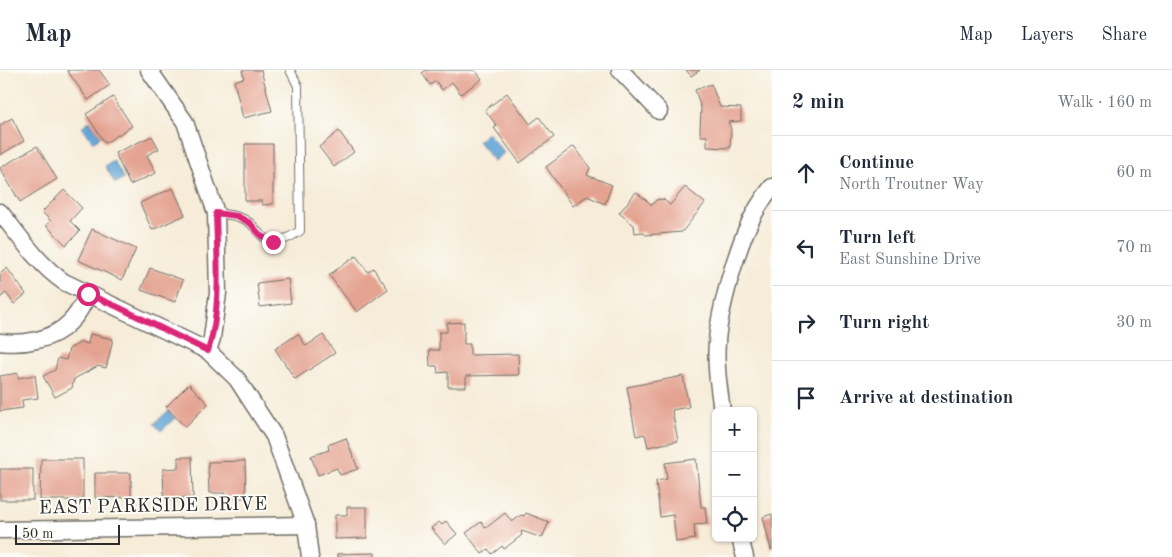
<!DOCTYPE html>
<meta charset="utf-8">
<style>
:root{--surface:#fff;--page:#f2f2f3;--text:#1f2937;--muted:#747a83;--line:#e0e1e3}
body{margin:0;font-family:"Old Standard TT",serif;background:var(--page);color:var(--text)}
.controls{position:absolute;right:15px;bottom:15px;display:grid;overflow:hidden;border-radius:8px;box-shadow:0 1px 4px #0004}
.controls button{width:45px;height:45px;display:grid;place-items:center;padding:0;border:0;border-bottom:1px solid var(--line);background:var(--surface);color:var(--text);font:25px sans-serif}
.scale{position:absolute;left:15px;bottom:12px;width:105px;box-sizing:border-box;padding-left:5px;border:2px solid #2b2b2b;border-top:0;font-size:14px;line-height:18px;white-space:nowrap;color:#2b2b2b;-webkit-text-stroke:4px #fdfcf7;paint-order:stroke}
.stop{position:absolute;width:15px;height:15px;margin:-11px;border:4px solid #db2777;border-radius:50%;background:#fff}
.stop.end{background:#db2777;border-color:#fff;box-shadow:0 1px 5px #0008}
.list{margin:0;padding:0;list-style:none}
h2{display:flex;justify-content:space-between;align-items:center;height:65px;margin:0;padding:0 20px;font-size:21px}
h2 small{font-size:16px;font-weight:400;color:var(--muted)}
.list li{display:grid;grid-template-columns:32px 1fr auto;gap:15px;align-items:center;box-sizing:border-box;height:75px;padding:0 20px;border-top:1px solid var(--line)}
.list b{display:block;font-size:19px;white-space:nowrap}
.list p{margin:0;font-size:16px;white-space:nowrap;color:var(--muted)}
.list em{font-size:16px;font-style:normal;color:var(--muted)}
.icon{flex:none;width:28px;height:28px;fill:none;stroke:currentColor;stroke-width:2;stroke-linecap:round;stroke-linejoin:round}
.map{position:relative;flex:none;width:772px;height:487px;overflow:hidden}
header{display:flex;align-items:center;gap:30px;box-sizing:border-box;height:70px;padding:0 25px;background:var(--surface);border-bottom:1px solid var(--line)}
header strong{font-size:24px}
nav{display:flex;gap:28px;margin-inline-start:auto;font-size:18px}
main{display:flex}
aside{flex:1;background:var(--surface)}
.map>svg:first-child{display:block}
</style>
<header>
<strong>Map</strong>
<nav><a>Map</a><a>Layers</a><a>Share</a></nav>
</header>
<main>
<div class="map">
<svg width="772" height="487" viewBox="0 0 772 487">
<rect width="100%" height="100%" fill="#fdfcf7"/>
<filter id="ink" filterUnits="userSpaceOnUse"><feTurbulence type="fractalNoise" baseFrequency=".02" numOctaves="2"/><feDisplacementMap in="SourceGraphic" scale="10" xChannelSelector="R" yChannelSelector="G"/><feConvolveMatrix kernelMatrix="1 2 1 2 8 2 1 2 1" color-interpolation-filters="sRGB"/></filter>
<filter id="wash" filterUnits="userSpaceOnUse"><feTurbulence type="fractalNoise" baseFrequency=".0096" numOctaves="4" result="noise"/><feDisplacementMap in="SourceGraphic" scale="20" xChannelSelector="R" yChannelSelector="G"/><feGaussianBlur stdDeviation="1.12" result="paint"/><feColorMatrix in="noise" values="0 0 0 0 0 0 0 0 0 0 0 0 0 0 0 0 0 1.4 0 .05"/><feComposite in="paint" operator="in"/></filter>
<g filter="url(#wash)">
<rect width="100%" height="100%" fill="#f6ecd8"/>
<g fill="#60a4d5" stroke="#466880">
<path d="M89,51L101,66L93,72L82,57Z"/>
<path d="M488,63L504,83L494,91L478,71Z"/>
<path d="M114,91L124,109L115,113L105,96Z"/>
<path d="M168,341L175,348L161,361L154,354Z"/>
</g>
<g id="blocks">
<g fill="#e4a290">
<path d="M67,0H99L110,15L88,30Z"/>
<path d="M242,0H261L272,41L243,48L234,11L244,8Z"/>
<path d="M426,0H475L482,9L461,24L452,12L442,20L436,11L430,15L422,3Z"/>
<path d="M686,0H700L691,6Z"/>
<path d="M711,14L720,37L741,38V51L728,52L731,59L730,78L707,77V66H701L700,62L701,38L695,20Z"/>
<path d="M507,23L530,54L539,47L554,67L520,93L494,58L497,56L485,40Z"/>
<path d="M113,27L132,56L105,73L86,44Z"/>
<path d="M12,48L24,71L0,85V55Z"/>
<path d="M339,61L354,82L334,97L319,77Z"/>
<path d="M152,66L159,79L147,85L156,103L130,115L115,83Z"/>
<path d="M245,74H273V134L262,135V131H245Z"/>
<path d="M37,76L57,109L20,132L0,98Z"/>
<path d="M574,76L590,98L587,105L612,115L605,134L587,126L573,136L546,97Z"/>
<path d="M685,117L705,133L682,162L646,165L642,162L635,163L634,155L619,143L636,122L652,135L656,130L663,129L670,135Z"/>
<path d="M173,118L185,145L152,160L140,133Z"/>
<path d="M64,120L82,138L70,151L80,161L66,175L46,155L51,151L42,142Z"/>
<path d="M92,159L136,179L122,210L78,190Z"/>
<path d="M356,186L368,202L373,198L388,219L357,242L329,205Z"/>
<path d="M7,198L26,224L14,234L6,223L0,228V204Z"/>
<path d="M150,198L183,210L175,232L141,220Z"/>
<path d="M288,209L291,233L260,237L257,213Z"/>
<path d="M464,252V274H470V285L518,284L519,305L466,306V317H448V302L438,303L437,296H430L429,280H439V262H447V253Z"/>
<path d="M90,264L113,269L106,298L98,296L74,309L72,318L55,327L43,306L55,300L58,288L66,290L69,279L81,272L88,274Z"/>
<path d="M298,264L306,276L323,265L335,283L295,309L275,279Z"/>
<path d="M18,303V308L35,305L38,328L22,330L23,338L0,341V306Z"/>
<path d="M683,306L689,337L672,340L678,371L648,377L645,364L636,366L627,317Z"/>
<path d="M189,314L208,334L185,357L166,337Z"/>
<path d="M346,368L358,399L340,405L337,398L318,405L311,386L329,380L328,375Z"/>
<path d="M178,387H192L193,428H164L163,399L178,398Z"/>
<path d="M41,389H83V430H40Z"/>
<path d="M696,389L701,437H705L707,454L694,455L695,469L676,472L673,445L660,447L656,411L667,409L665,393Z"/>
<path d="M245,391L246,428H225V423H209L208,392Z"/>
<rect x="0" y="399" width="33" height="31"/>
<path d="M95,403H131V427L95,428Z"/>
<path d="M347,437H367V468L335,469V445H347Z"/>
<path d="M505,443L512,452L521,445L524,446L526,443L549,452L542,468L522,461L521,462L522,465L504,479L502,476L492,484L488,479L482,484L466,463L481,452L486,458Z"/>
<path d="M772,444V480H771L763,447Z"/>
<path d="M446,451L457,464L445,474L431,458L439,452L442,455Z"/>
<path d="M375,483V487H337V484Z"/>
</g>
</g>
</g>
<g filter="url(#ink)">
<use href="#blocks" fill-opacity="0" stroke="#726f68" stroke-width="1"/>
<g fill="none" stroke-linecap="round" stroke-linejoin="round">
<g stroke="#726f68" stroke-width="10">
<path id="lane" d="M216,143C228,145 240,145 250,153C254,156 257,162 261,165C274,177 287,169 300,161L298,16L290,0"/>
</g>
<g stroke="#726f68" stroke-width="19">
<g id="street">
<path d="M149,0L185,52L216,143L218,223L212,268L208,281"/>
<path d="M620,0L659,41"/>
<path d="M0,142C20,167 38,194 64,212L208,281L237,309L274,366L306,455L310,487"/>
<path d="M0,272C23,275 53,270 69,253C78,245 83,234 88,224"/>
<path d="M722,341C719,318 715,295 717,272C718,251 724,231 729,211C739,177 749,145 772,117"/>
<path d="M0,460L306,455"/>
<path d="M740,468L745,487"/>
</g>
</g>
<use href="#lane" stroke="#fff" stroke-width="8"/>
<use href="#street" stroke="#fff" stroke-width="16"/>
</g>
</g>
<g fill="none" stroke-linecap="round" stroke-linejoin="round" filter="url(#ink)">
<path stroke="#db2777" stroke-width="6" d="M88,224L118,237L208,281C222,237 217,189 216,143L237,146L250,153L261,166L273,172"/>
</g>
<g text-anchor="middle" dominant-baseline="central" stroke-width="4" stroke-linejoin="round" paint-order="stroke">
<g font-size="19" fill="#2b2b2b" stroke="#fdfcf7">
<text transform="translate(153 437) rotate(-1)">EAST PARKSIDE DRIVE</text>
</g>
</g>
</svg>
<div class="controls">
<button>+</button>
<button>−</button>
<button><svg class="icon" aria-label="locate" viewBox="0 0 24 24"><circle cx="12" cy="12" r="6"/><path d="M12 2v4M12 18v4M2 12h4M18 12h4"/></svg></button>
</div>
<div class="scale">50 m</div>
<div class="stop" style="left:88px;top:224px"></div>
<div class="stop end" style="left:273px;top:172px"></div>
</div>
<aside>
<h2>2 min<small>Walk · 160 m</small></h2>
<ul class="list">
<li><svg class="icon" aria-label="ahead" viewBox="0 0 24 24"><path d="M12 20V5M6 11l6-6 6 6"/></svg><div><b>Continue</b><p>North Troutner Way</p></div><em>60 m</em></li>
<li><svg class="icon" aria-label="left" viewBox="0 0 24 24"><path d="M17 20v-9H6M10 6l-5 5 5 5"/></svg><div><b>Turn left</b><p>East Sunshine Drive</p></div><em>70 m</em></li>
<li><svg class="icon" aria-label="right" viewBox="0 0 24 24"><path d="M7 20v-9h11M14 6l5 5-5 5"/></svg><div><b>Turn right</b></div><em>30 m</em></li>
<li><svg class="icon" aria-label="arrive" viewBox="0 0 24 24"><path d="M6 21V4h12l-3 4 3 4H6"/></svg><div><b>Arrive at destination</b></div></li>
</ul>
</aside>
</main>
